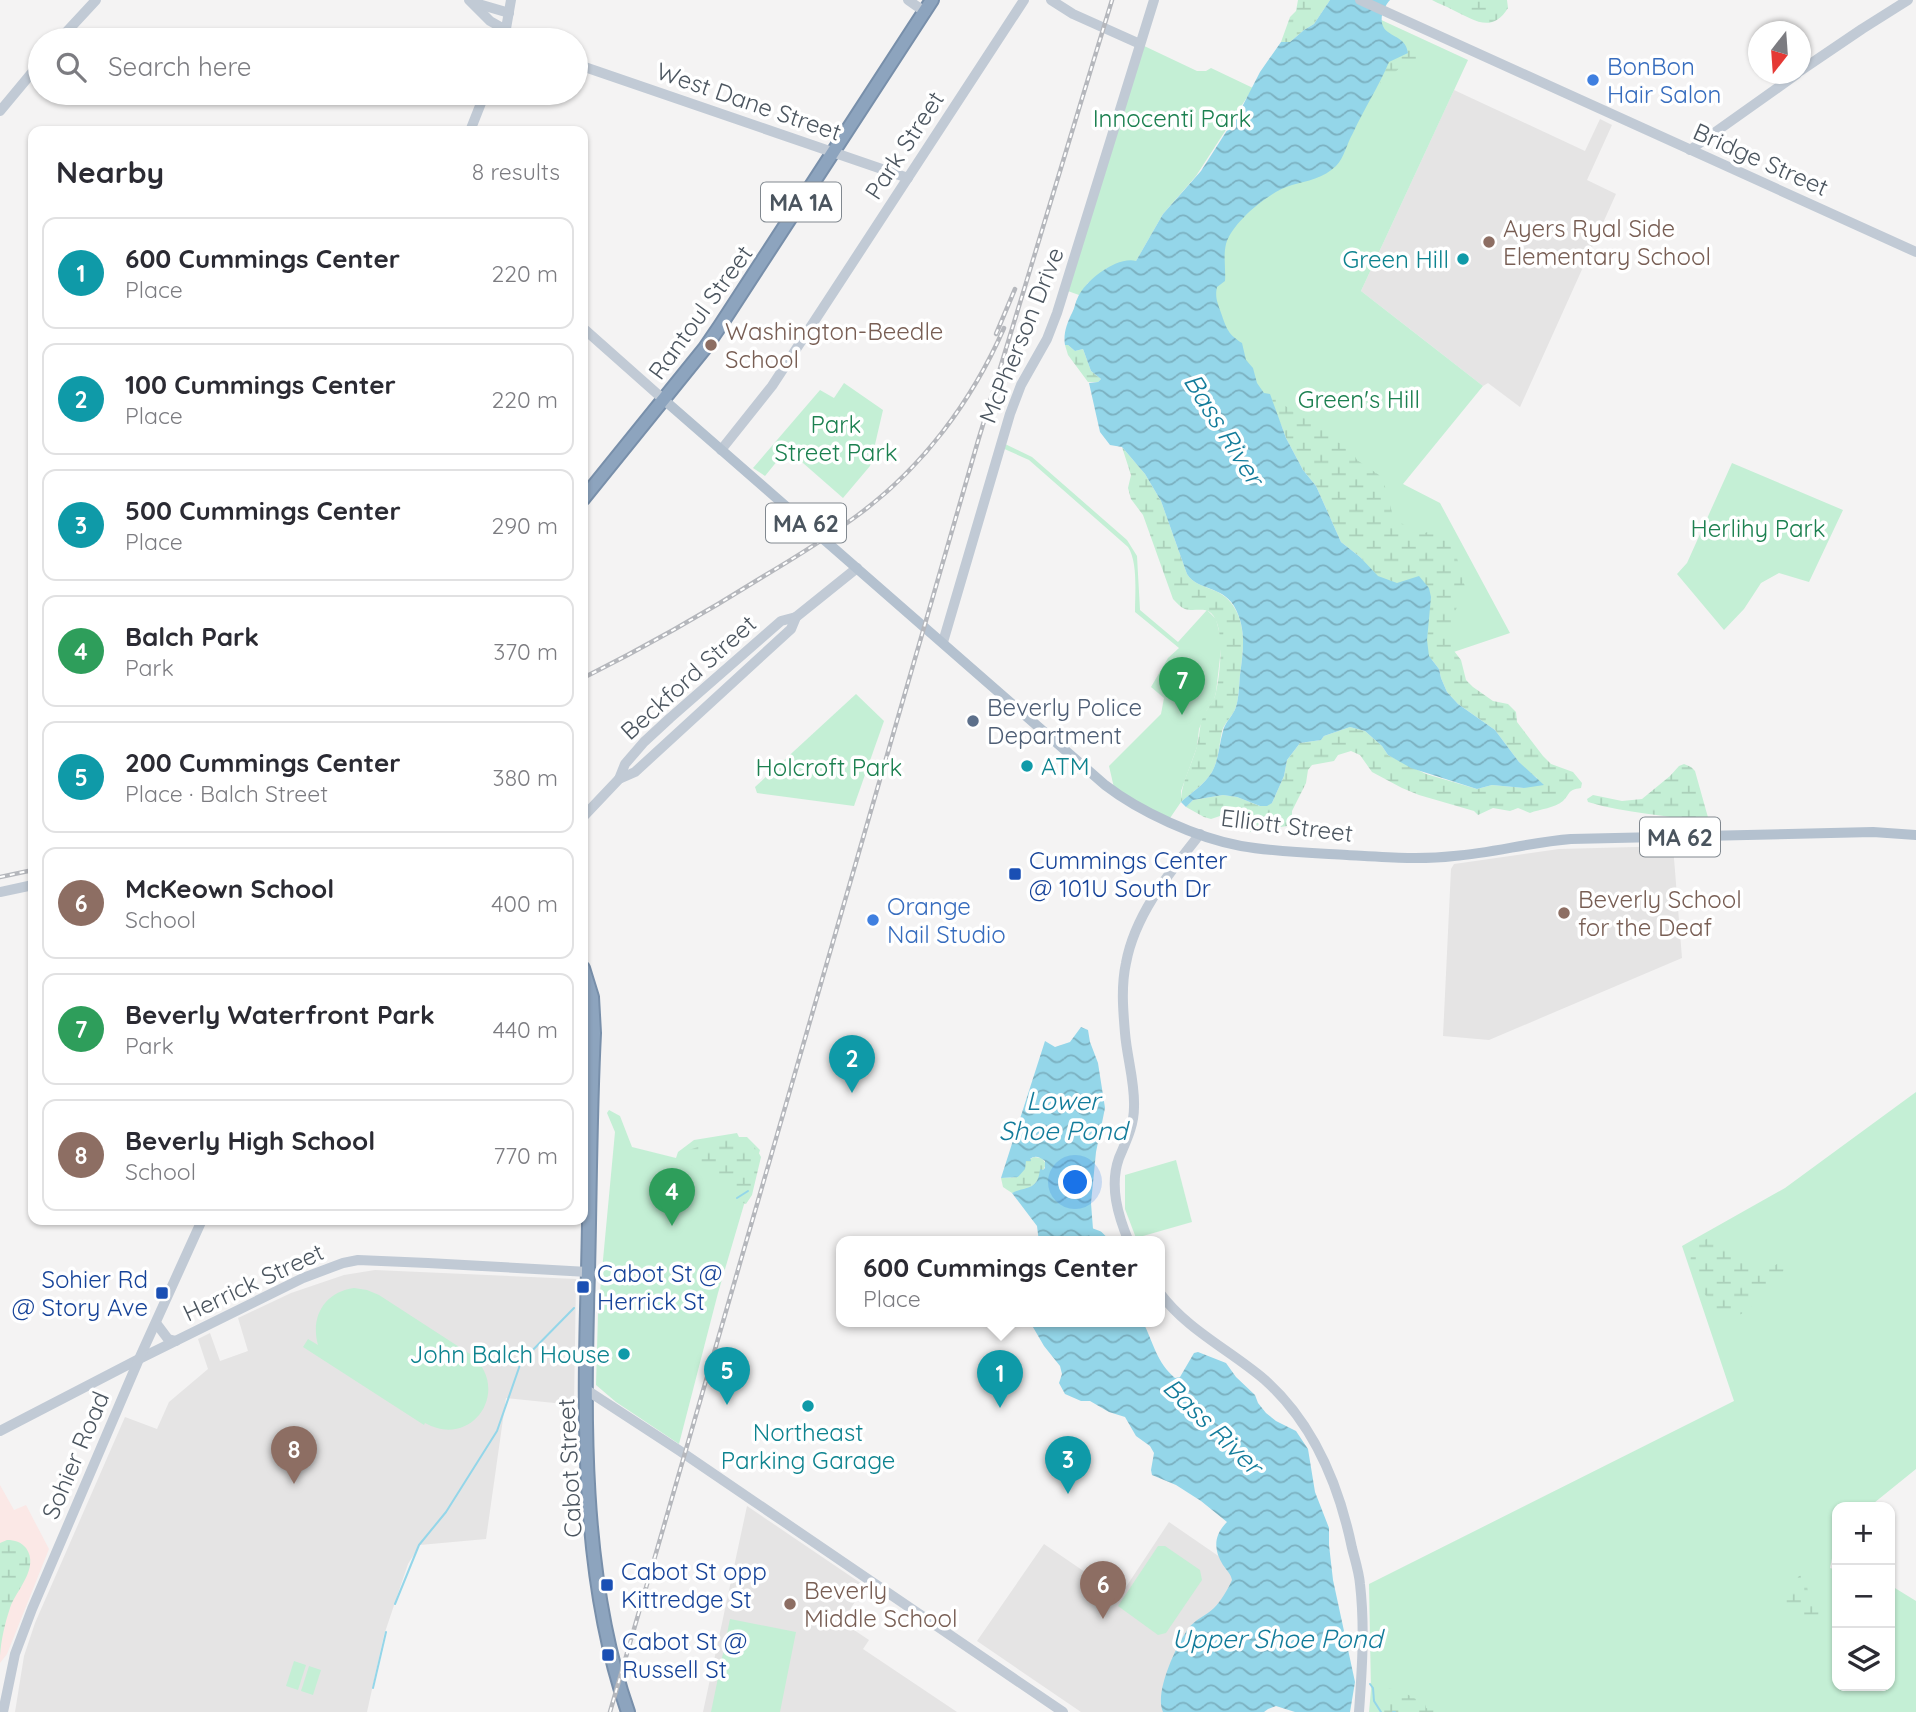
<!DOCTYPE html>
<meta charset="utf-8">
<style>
:root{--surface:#fff;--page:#f2f2f3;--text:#2b2b33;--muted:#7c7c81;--line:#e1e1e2;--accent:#b45309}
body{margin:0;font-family:Quicksand,sans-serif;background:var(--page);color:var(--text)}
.controls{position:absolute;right:21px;bottom:21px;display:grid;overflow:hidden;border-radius:14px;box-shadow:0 2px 5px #0004}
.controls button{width:63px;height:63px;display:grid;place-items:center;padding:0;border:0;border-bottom:2px solid var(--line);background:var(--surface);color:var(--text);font:35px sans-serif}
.compass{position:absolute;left:1748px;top:21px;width:63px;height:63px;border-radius:50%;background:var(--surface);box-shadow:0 2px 5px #0004;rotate:197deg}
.you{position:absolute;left:1076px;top:1183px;width:24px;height:24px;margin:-18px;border:5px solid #fff;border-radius:50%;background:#1a73e8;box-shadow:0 0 0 10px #1a73e833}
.badge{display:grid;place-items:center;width:46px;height:46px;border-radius:50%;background:var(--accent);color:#fff;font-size:23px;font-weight:700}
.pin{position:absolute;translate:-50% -58px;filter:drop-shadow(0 2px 4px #0008)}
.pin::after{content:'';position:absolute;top:37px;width:24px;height:21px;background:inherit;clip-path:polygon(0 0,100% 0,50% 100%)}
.popup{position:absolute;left:836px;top:1236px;width:329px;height:91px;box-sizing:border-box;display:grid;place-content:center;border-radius:14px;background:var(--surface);filter:drop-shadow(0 2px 5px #0005);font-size:23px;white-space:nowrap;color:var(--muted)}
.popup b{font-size:26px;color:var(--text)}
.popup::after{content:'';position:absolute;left:50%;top:100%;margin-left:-14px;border:14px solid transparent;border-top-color:var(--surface)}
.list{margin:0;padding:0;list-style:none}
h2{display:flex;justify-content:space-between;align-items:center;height:91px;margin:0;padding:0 28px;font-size:30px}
h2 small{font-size:23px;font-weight:400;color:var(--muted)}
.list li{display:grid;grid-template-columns:46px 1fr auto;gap:21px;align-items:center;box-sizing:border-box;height:112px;margin:0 14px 14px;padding:0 14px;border:2px solid var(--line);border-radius:14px}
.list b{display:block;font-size:26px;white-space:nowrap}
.list p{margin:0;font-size:23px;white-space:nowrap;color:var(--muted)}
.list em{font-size:23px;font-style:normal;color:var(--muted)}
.icon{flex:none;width:38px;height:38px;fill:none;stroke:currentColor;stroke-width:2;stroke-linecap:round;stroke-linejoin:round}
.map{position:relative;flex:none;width:1916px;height:1712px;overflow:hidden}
.search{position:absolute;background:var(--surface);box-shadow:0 2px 5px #0004;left:28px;top:28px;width:560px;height:77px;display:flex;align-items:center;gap:18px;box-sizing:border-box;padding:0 24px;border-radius:38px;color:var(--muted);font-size:26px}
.panel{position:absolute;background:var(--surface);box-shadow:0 2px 5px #0004;left:28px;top:126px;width:560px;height:1099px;border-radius:14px}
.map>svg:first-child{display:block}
</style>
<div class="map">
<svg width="1916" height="1712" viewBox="0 0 1916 1712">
<defs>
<pattern id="wetland-marsh" width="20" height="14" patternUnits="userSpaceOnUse" patternTransform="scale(1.75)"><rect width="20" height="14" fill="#c4efd5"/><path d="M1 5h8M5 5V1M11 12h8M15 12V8" fill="none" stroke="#aacfb9"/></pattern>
<pattern id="water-waves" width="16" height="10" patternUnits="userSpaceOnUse" patternTransform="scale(1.75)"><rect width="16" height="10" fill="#94d6e9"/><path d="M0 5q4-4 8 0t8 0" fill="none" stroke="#7bb0c0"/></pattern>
</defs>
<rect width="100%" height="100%" fill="#f4f3f3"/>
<g fill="#e5e4e4">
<path d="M1454,90L1585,151L1600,119L1612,125L1587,180L1616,194L1520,407L1488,383L1483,386L1361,291Z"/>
<path d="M1673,846L1682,958L1489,1040L1443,1036L1451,869L1454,864L1559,849Z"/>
<path d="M375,1270L576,1279L574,1405L506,1398L486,1539L420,1545L408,1564L384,1635L367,1712H15L24,1656L35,1623L125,1417L157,1429L169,1402L208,1369L198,1339L210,1333L220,1361L248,1351L238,1318L291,1293L344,1275Z"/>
<path d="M747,1506L865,1586L842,1622L869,1640L863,1649L957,1712H703Z"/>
<path d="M1169,1522L1246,1575L1164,1712H1081L977,1641L1044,1544L1120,1596Z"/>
</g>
<path fill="#fbe8e6" d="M0,1485L14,1510L26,1505L49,1549L7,1654L0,1663Z"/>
<g fill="#c4efd5">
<path d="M1377,18L1468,60L1361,291L1483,386L1403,484L1440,503L1510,633L1424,662L1209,305L1225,231Z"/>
<path d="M1140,44L1197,71H1206L1211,68L1253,88L1196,176L1163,214L1136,261L1107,268L1088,283L1079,295L1065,290Z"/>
<path d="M844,383L883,410L870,466L843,498L787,449L765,476L753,468L820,390L834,398Z"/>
<path d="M1001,442L1032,457L1127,540L1137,556L1140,610L1178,642L1207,610L1216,619L1221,639V649L1216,692L1214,700L1207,710L1199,729L1197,747L1181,791V802L1168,821L1115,792L1109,766L1161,714L1164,698L1151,687L1168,658L1179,648L1135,612C1135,594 1138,562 1128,547L1029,460L1000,447Z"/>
<path d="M1732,463L1843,510L1809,582L1779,573L1761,583L1744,609L1724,630L1677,574L1687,563Z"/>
<path d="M856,694L884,721L854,806L757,793L755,787Z"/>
<path d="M1916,1092V1469L1869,1507H1837V1534L1830,1568L1837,1570V1686H1890V1585L1916,1601V1712H1369L1371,1690L1369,1584L1734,1401L1682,1246L1785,1188Z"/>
<path d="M609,1110L620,1116L632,1147L676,1158L678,1152L694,1140L737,1133L739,1137H747L760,1150L718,1293L679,1444L616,1402L596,1385L598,1313L615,1132L607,1113Z"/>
<path d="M1176,1160L1192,1222L1136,1238L1125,1209V1175Z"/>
<path d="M354,1288L367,1290L379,1295L470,1354C513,1388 473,1450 425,1423L424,1425L303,1347L308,1339L318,1345C310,1316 325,1292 354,1288Z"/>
<path d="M1158,1546H1165L1200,1570L1202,1580L1166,1633L1158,1635L1118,1606Z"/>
<path d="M730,1619L796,1632L780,1712H711Z"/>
<path d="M294,1661L306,1665L298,1690L286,1686Z"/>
<path d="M309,1666L321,1670L313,1695L301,1691Z"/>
</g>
<g fill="url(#wetland-marsh)">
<path d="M1298,0H1330L1314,24L1304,30L1290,42H1281L1290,17L1296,11Z"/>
<path d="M1432,0H1507L1508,8C1492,34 1474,20 1453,10C1446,6 1439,4 1432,0Z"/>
<path d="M1395,35L1416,43L1423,54L1422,58L1405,64L1380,84L1389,61L1408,53C1407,44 1402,40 1395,35Z"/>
<path d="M1065,345H1068L1075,351L1083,349L1091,371L1101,379L1098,382H1088L1068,355Z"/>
<path d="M1270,394L1296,414L1322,427L1346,449L1353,453L1357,460L1379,475L1384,483L1393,516L1399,522L1412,529L1425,533L1437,528L1448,542L1457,558L1465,587V594L1458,604L1452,621L1451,647L1461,660L1466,680L1473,687L1493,701L1508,704L1516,712L1517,722L1543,756L1551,764L1573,772L1582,783L1581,788C1567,790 1571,793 1563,801C1555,808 1540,809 1530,813L1518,808L1510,811L1493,808L1478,815L1474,811L1419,795L1402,788L1372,772L1360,755L1351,751L1338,755L1334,761L1312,765L1308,770L1306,783L1292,811V818L1287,826L1251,832L1244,830L1231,816L1223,815L1211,819L1204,817L1186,807L1193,800L1223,795L1237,797L1260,806L1272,803L1284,776L1287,760L1300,743L1321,740L1324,736L1350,727L1365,731L1382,746L1388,755L1426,774L1477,789L1492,785L1524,788L1537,778L1527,771L1519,762L1495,730L1458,704L1447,692L1441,678L1439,669L1429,656L1427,640L1430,615L1397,583L1378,576L1360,557L1341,542L1316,486L1303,470L1286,438Z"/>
<path d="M1122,447L1145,474L1161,501L1187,574C1198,591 1221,585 1234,607C1247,628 1243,652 1240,675C1239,686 1239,697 1236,707C1233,716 1225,722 1222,731C1219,745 1219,759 1212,772C1205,784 1191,793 1181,802C1181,782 1192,765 1197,746C1200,735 1199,725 1204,715C1207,708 1213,703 1215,696C1220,678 1226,627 1211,613C1204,607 1193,612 1185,609C1180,607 1177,603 1173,599L1143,515L1131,499L1128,488L1131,475Z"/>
<path d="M1684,764L1691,767L1695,771L1709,821L1707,824C1667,814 1626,814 1588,802L1587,799L1593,795L1622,801L1642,799L1670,776L1679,766Z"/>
<path d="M724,1138C741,1138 754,1142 761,1157L752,1195L746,1204L743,1203C736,1189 723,1174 708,1170C700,1168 692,1167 686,1161L689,1150Z"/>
<path d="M1034,1157L1042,1158L1046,1164C1042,1173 1038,1183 1029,1188C1023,1191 1017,1191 1012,1193L1003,1187L1001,1178L1018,1177L1026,1161Z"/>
<path d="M1710,1236L1715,1237L1727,1250L1759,1268L1772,1267L1784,1260L1788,1264L1779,1278L1757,1297L1749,1310L1719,1325C1713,1319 1713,1312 1710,1304C1705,1292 1688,1270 1691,1256C1692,1248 1704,1241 1710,1236Z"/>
<path d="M7,1540C15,1540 21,1542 26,1548C40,1568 16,1590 10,1608C5,1623 1,1640 0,1656V1543Z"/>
<path d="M1803,1574L1807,1575C1806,1600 1812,1603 1835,1610L1836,1613C1819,1622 1782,1625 1780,1600L1799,1576Z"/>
<path d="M1389,1688L1403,1692L1425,1704L1426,1708L1432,1710L1442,1706L1452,1712H1380Z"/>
</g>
<g fill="url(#water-waves)">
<path d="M1330,0H1390C1382,9 1377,24 1388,32C1398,39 1406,40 1408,53L1389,62C1379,86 1364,109 1353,133C1347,143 1344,158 1336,166C1324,178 1307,181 1292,185C1270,191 1232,222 1226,244C1223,257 1226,269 1225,281L1217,287C1215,297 1217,301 1220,310C1226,326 1226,333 1242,343L1246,360L1253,368L1257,383L1264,393L1270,394L1286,438L1303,470L1316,486L1341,542L1360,557L1378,576L1397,583L1419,576L1429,588L1431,597L1427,640L1429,656L1439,669L1441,678L1447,692L1458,704L1495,730L1519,762L1544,785L1524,788L1492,785L1477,789L1411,768L1388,755L1382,746L1365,731L1350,727L1324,736L1321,740L1300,743L1287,760L1284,776L1272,803L1267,806H1260L1237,797L1223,795L1193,800L1186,807L1181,802C1191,793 1205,784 1212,772C1219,759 1219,745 1223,731C1225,722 1233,716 1236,707C1239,697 1239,686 1240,675C1243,652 1247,628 1234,606C1221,585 1198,591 1187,574L1161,501L1145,474L1122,447L1110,445L1100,432L1089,383L1098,382L1101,379L1091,371L1083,349L1075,351L1068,345H1065C1063,334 1067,323 1072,313C1075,308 1075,302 1078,297C1086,280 1117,256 1136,261L1163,214L1201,171L1242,107L1260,72L1281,42H1290L1304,30L1314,24Z"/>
<path d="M1081,1027L1088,1030L1090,1042L1098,1063L1105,1108L1096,1152L1091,1203L1093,1229L1090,1234L1094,1242H1039L1037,1226L1012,1193C1026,1186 1038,1191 1040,1169L1043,1170L1045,1168V1161C1040,1157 1035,1155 1030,1159L1031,1161H1026L1025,1169L1018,1177L1001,1178L1045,1041L1055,1047L1070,1042Z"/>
<path d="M1030,1322H1143C1153,1342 1157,1363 1175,1378L1180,1377L1194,1353L1198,1352L1226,1363L1236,1377L1255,1395L1258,1403L1266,1413L1276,1421L1296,1431L1308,1449L1315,1492L1329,1528V1545L1333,1580L1355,1682L1350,1712H1295L1276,1706L1268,1709L1264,1712H1163C1154,1693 1176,1646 1188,1629C1195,1619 1206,1616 1214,1608C1221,1601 1228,1589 1232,1580C1231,1574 1227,1571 1223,1565C1213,1549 1214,1535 1227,1522L1201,1501L1176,1485L1152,1475L1151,1470L1154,1453L1150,1446L1136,1436L1125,1417L1109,1412L1090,1401H1081L1065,1394L1059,1383L1062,1374L1060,1366L1044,1346Z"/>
</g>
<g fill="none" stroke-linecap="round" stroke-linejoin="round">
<g stroke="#94d6e9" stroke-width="2">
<path d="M737,1198L748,1191"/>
<path d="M395,1604L419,1545L446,1512L497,1431L521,1362L574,1308"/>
<path d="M1370,1684L1373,1688L1374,1701L1381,1712"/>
<path d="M373,1688L386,1632"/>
<path d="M1393,1712H1395"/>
</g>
<path stroke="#94d6e9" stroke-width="8" d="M1091,1232L1099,1235L1106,1242"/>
<g stroke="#788faa" stroke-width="16">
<g id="highway">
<path d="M583,499L705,348L720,326L932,0"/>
<path d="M583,968L592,997L594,1033C590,1112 590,1192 588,1271C584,1414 580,1575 628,1712"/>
</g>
</g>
<g stroke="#c1cad5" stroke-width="10">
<path d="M469,0L490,21L506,30"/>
<path d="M908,0L925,12"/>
<path d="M1051,0L1073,14L1140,44"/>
<path d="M1360,0L1916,252"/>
<path d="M475,3L509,13"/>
<path d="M59,40L96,0"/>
<path d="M504,40L511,0"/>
<path d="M576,64L908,178"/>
<path d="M1800,71L1862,29L1908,0"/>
<path d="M0,111L40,63"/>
<path d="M470,131L485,93"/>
<path d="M1690,150L1797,74"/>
<path d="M583,328L663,399"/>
<path d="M721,450L772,386L1024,0"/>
<path d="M943,642L1010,414L1021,385L1047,339L1057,313L1154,0"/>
<path d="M619,779L625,764L644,742L670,718L781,621L796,617"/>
<path d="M583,817L619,779L635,772L791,629L796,617L857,568"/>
<path d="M0,892L33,885"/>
<path d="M1129,1242C1118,1216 1109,1186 1119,1158C1126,1141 1134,1126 1134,1107C1135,1082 1127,1058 1125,1033C1123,1010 1121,986 1126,963C1135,914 1170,872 1200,834"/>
<path d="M1159,1292C1187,1330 1230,1350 1265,1380C1314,1424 1339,1485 1352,1548C1355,1560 1359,1572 1360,1584C1365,1627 1362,1670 1359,1712"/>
<path d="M156,1323L168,1339L176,1341"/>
<path d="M585,1389L680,1451L1063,1712"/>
<path d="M0,1431L139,1359L303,1278L343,1263L358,1260L428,1263L588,1272"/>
<path d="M3,1712L15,1654L32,1609L139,1359L202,1220"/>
</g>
<path stroke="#b4c1cf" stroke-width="10" d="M663,399L1105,785C1140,812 1197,838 1241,846C1276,852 1312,853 1347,855C1383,857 1419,860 1454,856C1493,853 1531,842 1571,839L1873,832L1916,835"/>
<use href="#highway" stroke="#8da4be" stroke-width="12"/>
<g stroke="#b5b7bc" stroke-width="4.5">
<g id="rail">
<path d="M996,334L1015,289"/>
<path d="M583,678C645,647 705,613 764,576C796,557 828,537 858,515C923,467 972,401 1004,328"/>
<path d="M0,877L33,870"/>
<path d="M610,1712L978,441L1112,0"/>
</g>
</g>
<use href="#rail" stroke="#fff" stroke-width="2" stroke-dasharray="5" stroke-linecap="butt"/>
</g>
<g fill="#3f7fe0" stroke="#fff" stroke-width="2.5">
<circle cx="1593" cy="80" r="7"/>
<circle cx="873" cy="920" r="7"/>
</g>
<g fill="#8d6e63" stroke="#fff" stroke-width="2.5">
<circle cx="1489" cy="242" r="7"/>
<circle cx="711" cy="345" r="7"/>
<circle cx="1564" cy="913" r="7"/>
<circle cx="790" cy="1604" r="7"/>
</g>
<g fill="#0f9aa8" stroke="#fff" stroke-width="2.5">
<circle cx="1463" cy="259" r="7"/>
<circle cx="1027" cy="766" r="7"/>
<circle cx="624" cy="1354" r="7"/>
<circle cx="808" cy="1406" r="7"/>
</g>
<circle fill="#5c6f8a" stroke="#fff" stroke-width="2.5" cx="973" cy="721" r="7"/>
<g fill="#1a4fb4" stroke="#fff" stroke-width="2.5">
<rect x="1008" y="867" width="14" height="14" rx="3.5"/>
<rect x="576" y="1280" width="14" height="14" rx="3.5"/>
<rect x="155" y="1286" width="14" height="14" rx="3.5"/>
<rect x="600" y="1578" width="14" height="14" rx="3.5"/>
<rect x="601" y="1648" width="14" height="14" rx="3.5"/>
</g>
<g text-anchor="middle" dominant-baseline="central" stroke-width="7" stroke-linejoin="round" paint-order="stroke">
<g fill="#fff" stroke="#81888f" stroke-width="2">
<rect x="761" y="182.5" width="80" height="39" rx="5"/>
<rect x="766" y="503.5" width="80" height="39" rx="5"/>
<rect x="1640" y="817.5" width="80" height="39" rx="5"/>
</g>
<g font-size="23" font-weight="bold" fill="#4b555f">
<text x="801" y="202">MA 1A</text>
<text x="806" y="523">MA 62</text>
<text x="1680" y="837">MA 62</text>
</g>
<g font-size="24" fill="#366cbe" stroke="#fff" text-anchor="start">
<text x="1607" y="66">BonBon<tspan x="1607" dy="28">Hair Salon</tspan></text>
<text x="887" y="906">Orange<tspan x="887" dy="28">Nail Studio</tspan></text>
</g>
<g font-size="24" fill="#4b555f" stroke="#fff">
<text transform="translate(749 101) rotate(19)">West Dane Street</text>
<text transform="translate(904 145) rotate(-57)">Park Street</text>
<text transform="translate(1761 159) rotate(24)">Bridge Street</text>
<text transform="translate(700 312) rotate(-54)">Rantoul Street</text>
<text transform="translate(1021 335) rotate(-68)">McPherson Drive</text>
<text transform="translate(688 677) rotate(-42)">Beckford Street</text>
<text transform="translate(1287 825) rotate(7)">Elliott Street</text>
<text transform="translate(253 1282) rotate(-25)">Herrick Street</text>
<text transform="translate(75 1455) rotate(-67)">Sohier Road</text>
<text transform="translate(569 1468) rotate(-93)">Cabot Street</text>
</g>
<g font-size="24" fill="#1c8050" stroke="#fff">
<text x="1172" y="118">Innocenti Park</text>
<text x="1359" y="399">Green's Hill</text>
<text x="836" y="424">Park<tspan x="836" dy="28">Street Park</tspan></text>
<text x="1758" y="528">Herlihy Park</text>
<text x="829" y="767">Holcroft Park</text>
</g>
<g font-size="24" fill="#785e54" stroke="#fff" text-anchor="start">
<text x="1503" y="228">Ayers Ryal Side<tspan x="1503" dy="28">Elementary School</tspan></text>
<text x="725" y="331">Washington-Beedle<tspan x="725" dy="28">School</tspan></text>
<text x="1578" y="899">Beverly School<tspan x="1578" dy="28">for the Deaf</tspan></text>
<text x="804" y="1590">Beverly<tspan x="804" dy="28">Middle School</tspan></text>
</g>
<g font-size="24" fill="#0d838f" stroke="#fff" text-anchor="end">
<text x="1449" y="259">Green Hill</text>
<text x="1041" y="766" text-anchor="start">ATM</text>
<text x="610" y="1354">John Balch House</text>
<text x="808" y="1432" text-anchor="middle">Northeast<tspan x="808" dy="28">Parking Garage</tspan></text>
</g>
<g font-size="24" fill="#4e5e75" stroke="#fff" text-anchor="start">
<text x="987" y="707">Beverly Police<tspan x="987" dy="28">Department</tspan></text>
</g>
<g font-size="24" fill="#164399" stroke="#fff" text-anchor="start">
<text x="1029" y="860">Cummings Center<tspan x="1029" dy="28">@ 101U South Dr</tspan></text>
<text x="597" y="1273">Cabot St @<tspan x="597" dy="28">Herrick St</tspan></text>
<text x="148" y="1279" text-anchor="end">Sohier Rd<tspan x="148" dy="28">@ Story Ave</tspan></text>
<text x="621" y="1571">Cabot St opp<tspan x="621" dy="28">Kittredge St</tspan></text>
<text x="622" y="1641">Cabot St @<tspan x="622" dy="28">Russell St</tspan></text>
</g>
<g font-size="26" font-style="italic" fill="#137c9b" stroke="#fff">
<text transform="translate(1224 429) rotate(58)">Bass River</text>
<text x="1063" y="1100">Lower<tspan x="1063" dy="30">Shoe Pond</tspan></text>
<text transform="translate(1213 1426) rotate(44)">Bass River</text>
<text x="1277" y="1638">Upper Shoe Pond</text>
</g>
</g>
</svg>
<div class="controls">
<button>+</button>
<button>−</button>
<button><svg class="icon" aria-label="layers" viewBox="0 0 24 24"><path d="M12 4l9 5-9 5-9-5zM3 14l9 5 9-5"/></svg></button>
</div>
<svg class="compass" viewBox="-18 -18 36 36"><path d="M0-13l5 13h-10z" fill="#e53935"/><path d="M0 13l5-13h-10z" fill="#7c7c81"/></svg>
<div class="you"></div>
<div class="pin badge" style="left:1000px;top:1408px;background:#0f9aa8">1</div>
<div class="popup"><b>600 Cummings Center</b>Place</div>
<div class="pin badge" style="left:852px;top:1093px;background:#0f9aa8">2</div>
<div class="pin badge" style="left:1068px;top:1494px;background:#0f9aa8">3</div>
<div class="pin badge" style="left:672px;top:1226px;background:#2e9e5b">4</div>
<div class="pin badge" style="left:727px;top:1405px;background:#0f9aa8">5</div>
<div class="pin badge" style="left:1103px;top:1619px;background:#8d6e63">6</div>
<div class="pin badge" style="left:1182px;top:715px;background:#2e9e5b">7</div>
<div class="pin badge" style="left:294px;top:1484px;background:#8d6e63">8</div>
<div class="search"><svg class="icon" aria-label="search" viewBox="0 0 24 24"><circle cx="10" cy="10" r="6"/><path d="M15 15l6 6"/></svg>Search here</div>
<section class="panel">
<h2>Nearby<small>8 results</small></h2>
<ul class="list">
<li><span class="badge" style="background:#0f9aa8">1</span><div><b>600 Cummings Center</b><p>Place</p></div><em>220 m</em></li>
<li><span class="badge" style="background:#0f9aa8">2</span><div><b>100 Cummings Center</b><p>Place</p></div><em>220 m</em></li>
<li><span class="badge" style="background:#0f9aa8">3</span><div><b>500 Cummings Center</b><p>Place</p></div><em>290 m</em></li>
<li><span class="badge" style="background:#2e9e5b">4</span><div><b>Balch Park</b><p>Park</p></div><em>370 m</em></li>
<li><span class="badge" style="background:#0f9aa8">5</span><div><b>200 Cummings Center</b><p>Place · Balch Street</p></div><em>380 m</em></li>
<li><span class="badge" style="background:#8d6e63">6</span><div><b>McKeown School</b><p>School</p></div><em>400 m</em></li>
<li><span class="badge" style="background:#2e9e5b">7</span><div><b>Beverly Waterfront Park</b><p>Park</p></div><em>440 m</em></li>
<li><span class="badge" style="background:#8d6e63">8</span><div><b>Beverly High School</b><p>School</p></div><em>770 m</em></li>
</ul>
</section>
</div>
